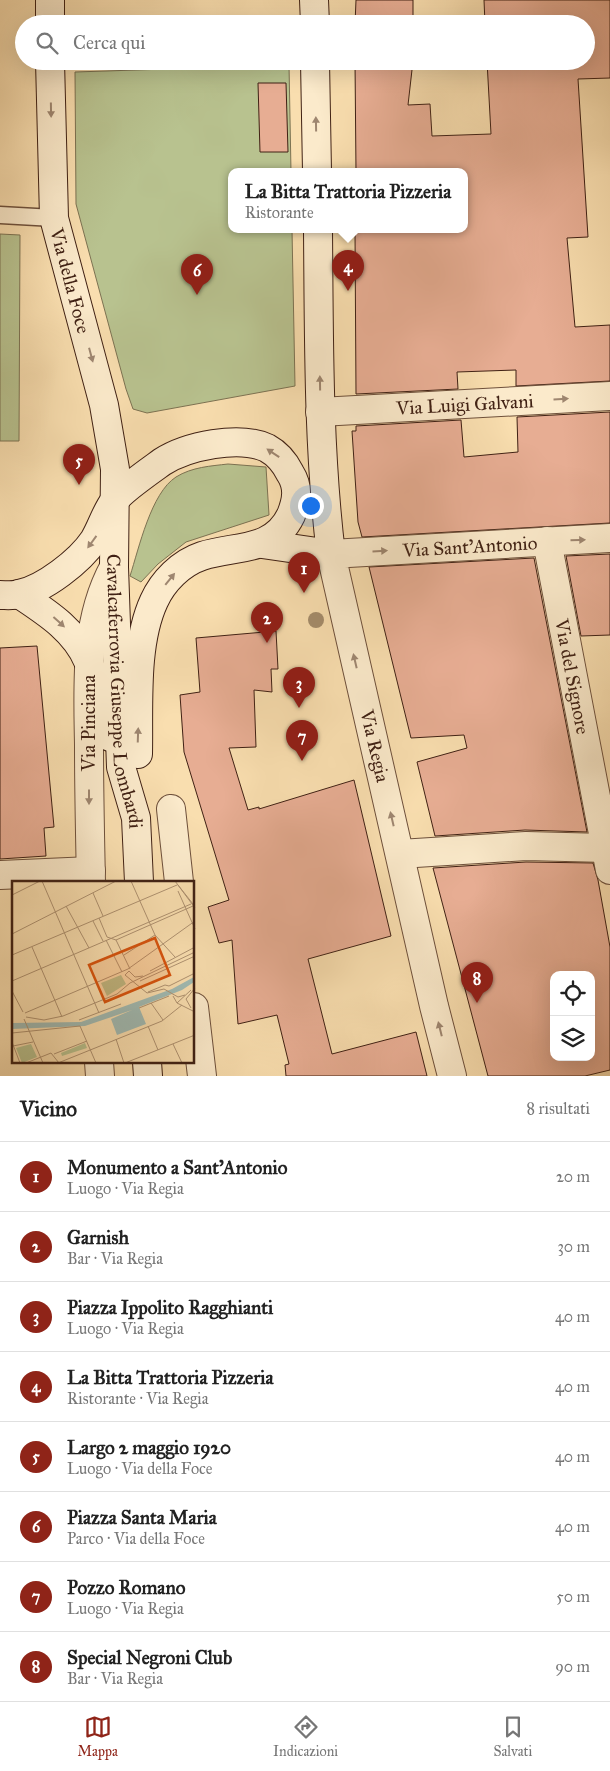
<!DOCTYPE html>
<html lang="it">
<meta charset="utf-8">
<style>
:root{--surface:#fff;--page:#f6f6f6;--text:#222;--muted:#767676;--line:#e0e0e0;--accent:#8f2418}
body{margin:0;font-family:"IM FELL Great Primer",serif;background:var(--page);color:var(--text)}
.controls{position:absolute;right:15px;bottom:15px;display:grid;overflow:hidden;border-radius:10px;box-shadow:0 5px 20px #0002}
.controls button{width:45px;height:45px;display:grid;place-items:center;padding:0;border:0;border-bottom:1px solid var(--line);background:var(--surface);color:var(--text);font:25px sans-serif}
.you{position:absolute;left:310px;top:505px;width:18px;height:18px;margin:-12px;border:4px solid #fff;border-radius:50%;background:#1a73e8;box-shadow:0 0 0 8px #1a73e833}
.badge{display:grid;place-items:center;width:32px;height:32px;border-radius:50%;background:var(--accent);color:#fff;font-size:16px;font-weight:700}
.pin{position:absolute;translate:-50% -41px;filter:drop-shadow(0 1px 2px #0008)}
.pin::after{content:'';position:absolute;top:26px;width:18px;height:15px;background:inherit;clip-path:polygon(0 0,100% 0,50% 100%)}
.popup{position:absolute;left:228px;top:168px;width:240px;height:65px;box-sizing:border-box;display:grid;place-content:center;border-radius:10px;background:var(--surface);filter:drop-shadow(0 1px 4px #0005);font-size:16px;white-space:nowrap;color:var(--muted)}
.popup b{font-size:19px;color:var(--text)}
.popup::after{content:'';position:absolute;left:50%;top:100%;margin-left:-10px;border:10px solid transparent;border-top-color:var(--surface)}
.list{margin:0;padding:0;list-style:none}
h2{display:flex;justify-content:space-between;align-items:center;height:65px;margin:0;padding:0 20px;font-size:21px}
h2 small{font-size:16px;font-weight:400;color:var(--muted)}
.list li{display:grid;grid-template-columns:32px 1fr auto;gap:15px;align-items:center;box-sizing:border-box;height:70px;padding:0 20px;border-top:1px solid var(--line)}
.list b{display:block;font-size:19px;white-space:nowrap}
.list p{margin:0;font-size:16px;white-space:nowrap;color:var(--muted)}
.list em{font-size:16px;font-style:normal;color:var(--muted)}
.icon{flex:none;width:28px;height:28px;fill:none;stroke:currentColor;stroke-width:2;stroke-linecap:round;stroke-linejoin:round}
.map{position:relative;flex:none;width:610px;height:1076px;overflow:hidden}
.search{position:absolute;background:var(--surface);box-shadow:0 5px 20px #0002;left:15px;right:15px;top:15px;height:55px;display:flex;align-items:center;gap:12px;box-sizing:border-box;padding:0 18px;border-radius:28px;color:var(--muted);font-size:19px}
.sheet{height:625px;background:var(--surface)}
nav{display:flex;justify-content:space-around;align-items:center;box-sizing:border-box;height:70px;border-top:1px solid var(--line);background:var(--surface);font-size:14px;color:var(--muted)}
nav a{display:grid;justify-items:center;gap:2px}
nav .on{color:var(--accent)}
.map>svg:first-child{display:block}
</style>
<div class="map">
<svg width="610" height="1076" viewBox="0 0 610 1076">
<rect width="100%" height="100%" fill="#f9deaf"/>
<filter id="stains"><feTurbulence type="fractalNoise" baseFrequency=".004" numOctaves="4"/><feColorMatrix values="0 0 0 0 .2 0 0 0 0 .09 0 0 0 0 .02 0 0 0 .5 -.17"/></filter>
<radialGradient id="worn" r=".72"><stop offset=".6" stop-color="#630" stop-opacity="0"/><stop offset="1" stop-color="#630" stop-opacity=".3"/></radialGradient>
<g fill="#b8c28f" stroke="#7c7252">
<path d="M289,65L291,172H232V230H292L295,386L147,413L133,409L126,389L76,204L75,72Z"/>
<path d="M0,234L20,235L19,441H0Z"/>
<path d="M228,464L266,467L269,515L186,542L158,564L141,582L130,576C139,548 151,493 176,477C192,467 211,466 228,464Z"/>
</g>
<g fill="#e7ad93" stroke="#402114" fill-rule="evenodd">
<path d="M356,0H413V24H355Z"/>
<path d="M484,0H610V78L578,79L588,237L567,238L575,327L610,325V381L516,386V370L457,372L458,389L356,394L355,230H464V172H356L355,61H413L408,105L430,104L432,136L491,134L487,61H586V24H485Z"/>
<path d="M258,83H286L288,152H260Z"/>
<path d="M610,412V523L362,537L358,522L352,431H356V426L461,420L464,457L518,452L517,417Z"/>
<path d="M610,554V635L581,636L566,556Z"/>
<path d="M534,558L587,832L525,830L435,836L417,762L467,748L464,735L411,738L369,567Z"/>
<path d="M276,631L278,669H271L272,692L254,690L256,747L229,748L248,810L259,807V809L354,780L391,936L308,959L332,1054L416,1032L427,1076H286L285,1065L289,1064L277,1015L238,1024L232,940L219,943L208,907L229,900L184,752L180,695L200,692L196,638Z"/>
<path d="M37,646L54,827L44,828L46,856L0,859V648Z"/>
<path d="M526,862L593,863L598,880L610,947V1070L585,1076H488L433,868ZM554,975H591V1057H554Z"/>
</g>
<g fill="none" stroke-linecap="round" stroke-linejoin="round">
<g stroke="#6e503b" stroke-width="19">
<path id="lane" d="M0,215L54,218"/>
</g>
<g stroke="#6e503b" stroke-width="30">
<g id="street">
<path id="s1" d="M320,412L610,396"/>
<path id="s2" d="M547,541L610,870"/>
<path d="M171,809L179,882"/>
<path d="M400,854L526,846L606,848"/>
<path d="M0,875L91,871"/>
<path d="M91,882C90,837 89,791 89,745C88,685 84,622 114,567"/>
<path d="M194,1007L202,1076"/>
<path d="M99,1062L100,1076"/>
<path id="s3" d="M452,1076L434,1006L331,554L610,538"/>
</g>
</g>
<g stroke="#402114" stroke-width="30">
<g id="secondary">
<path d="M314,0L315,24"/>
<path d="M50,24V0"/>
<path id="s4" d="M50,61L54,218L104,405L115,469L114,567L121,767L136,818L139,882"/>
<path d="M315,61L317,172"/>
<path d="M262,544L331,554C318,447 319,338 318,230"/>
<path d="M19,594C46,612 75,630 88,661C98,684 103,713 110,737"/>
<path d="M0,595C6,595 13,596 19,594C44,589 80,561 94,540C102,527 106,511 115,500C122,490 151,470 162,462C187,446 239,435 267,448C278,454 285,463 290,473C299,487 297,500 291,515C273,553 235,545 202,556C181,563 163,581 154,601C134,644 139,707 138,754"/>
<path d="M147,1062L148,1076"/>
</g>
</g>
<use href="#lane" stroke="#fbeacb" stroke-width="16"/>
<use href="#street" stroke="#fbeacb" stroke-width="28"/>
<use href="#secondary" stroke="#fbeacb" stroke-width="28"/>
</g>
<circle fill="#a48c6b" cx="316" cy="620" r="8"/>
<defs><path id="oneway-solid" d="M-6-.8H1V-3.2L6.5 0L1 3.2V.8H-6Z" transform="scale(1.25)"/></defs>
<g fill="#9e8670">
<use href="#oneway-solid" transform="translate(51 110) rotate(89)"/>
<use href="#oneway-solid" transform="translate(316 124) rotate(-91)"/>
<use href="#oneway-solid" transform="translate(91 355) rotate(75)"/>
<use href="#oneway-solid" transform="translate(320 383) rotate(-91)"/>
<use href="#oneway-solid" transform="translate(561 399) rotate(-3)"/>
<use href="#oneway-solid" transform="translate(273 453) rotate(-146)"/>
<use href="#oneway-solid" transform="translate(578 540) rotate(-2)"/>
<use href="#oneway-solid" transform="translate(92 542) rotate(126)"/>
<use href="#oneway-solid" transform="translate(380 551) rotate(-3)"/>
<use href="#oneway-solid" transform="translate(170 579) rotate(-51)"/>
<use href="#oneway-solid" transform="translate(59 622) rotate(42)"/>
<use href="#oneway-solid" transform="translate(355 661) rotate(-103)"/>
<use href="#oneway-solid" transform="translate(138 735) rotate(-88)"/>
<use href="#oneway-solid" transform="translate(89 797) rotate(90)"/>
<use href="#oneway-solid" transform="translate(392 819) rotate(-103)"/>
<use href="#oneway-solid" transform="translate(440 1029) rotate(-104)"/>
</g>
<g text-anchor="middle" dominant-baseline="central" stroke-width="4.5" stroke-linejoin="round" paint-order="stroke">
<g font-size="19" fill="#402114" stroke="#fbeacb">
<text stroke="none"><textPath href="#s4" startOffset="222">Via della Foce</textPath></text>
<text stroke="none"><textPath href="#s1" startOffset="145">Via Luigi Galvani</textPath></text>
<text stroke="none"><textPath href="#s3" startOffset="675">Via Sant'Antonio</textPath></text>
<text stroke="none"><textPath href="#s2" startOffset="138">Via del Signore</textPath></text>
<text stroke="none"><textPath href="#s4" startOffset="639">Cavalcaferrovia Giuseppe Lombardi</textPath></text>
<text transform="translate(88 723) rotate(-90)">Via Pinciana</text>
<text transform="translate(375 746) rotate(77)">Via Regia</text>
</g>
</g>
<g transform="translate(12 881)">
<rect width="182" height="182" fill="#f9deaf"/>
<path d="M109,94L114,103L95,115L89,102ZM73,162L75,167L50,175L49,172ZM19,163L25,176L10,182L4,167Z" fill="#b8c28f"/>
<path d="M182,96V101L170,109L127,126L134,143L105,154L99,138L120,129L73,145L0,148V142L69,141L160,108Z" fill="#a0bbb4"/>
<path fill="none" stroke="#af9271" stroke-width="1" d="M30,0L87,132M119,0L143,54L163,76M163,0L183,27M166,4L181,23M166,10L183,48M81,12L91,35M0,14L28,0M54,25L77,67M87,37L95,56L104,59L118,88M81,40L91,60M0,53L104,0M94,59L110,91M104,59L181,25M20,66L50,136M0,74L165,4M112,74L143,54M138,90L183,66M131,95L123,96L117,90L113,94L135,112L152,108L166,116L173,114M0,100L179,23M128,100L183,75M0,110L11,131M136,111L153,104L157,105L183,92M161,115L165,122L183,131M139,122L151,139M165,122L179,109M127,127L157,115M179,127L174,118L183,107M13,132L116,88L183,40M14,136L32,139L51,135L105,113L118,102L183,71M12,138L31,182M67,139L109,123M136,145L146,169M0,152L68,145L84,182M104,158L112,182M0,161L8,182M161,163L170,182M1,165L21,161M42,173L75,160M14,182L39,172L47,182M46,182L150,140L170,124M113,182L183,154"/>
<path fill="#d7530d" fill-opacity="0.15" stroke="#d7530d" stroke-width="2.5" d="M143,57L158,94L93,121L77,84Z"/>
<rect width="182" height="182" fill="none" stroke="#402114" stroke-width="2.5"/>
</g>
<rect width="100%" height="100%" filter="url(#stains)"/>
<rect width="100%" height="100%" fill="url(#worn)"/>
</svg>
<div class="controls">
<button><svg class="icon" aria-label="locate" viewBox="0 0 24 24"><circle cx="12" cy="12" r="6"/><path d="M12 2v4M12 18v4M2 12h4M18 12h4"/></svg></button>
<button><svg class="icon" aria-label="layers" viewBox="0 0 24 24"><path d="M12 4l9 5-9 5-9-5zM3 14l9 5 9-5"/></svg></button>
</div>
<div class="you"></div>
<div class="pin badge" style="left:304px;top:593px">1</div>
<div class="pin badge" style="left:267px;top:643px">2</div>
<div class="pin badge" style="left:299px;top:708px">3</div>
<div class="pin badge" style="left:348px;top:291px">4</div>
<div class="popup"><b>La Bitta Trattoria Pizzeria</b>Ristorante</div>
<div class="pin badge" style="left:79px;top:485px">5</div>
<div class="pin badge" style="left:197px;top:295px">6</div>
<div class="pin badge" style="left:302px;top:761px">7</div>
<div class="pin badge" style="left:477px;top:1003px">8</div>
<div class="search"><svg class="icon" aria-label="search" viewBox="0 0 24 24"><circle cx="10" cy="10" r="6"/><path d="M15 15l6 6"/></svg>Cerca qui</div>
</div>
<section class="sheet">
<h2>Vicino<small>8 risultati</small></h2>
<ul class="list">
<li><span class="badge">1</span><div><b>Monumento a Sant'Antonio</b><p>Luogo · Via Regia</p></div><em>20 m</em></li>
<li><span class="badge">2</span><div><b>Garnish</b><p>Bar · Via Regia</p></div><em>30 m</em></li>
<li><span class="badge">3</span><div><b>Piazza Ippolito Ragghianti</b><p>Luogo · Via Regia</p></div><em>40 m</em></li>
<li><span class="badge">4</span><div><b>La Bitta Trattoria Pizzeria</b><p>Ristorante · Via Regia</p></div><em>40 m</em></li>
<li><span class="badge">5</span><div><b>Largo 2 maggio 1920</b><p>Luogo · Via della Foce</p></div><em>40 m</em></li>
<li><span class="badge">6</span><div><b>Piazza Santa Maria</b><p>Parco · Via della Foce</p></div><em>40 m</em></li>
<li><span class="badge">7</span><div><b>Pozzo Romano</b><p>Luogo · Via Regia</p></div><em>50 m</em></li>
<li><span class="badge">8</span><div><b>Special Negroni Club</b><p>Bar · Via Regia</p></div><em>90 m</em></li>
</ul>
</section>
<nav>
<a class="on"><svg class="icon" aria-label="map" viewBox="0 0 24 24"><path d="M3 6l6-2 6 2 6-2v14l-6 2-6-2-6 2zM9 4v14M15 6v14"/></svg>Mappa</a>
<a><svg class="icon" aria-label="directions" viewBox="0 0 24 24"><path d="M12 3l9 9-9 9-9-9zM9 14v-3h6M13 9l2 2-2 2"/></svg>Indicazioni</a>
<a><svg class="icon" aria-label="saved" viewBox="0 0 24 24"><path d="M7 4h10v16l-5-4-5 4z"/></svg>Salvati</a>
</nav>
